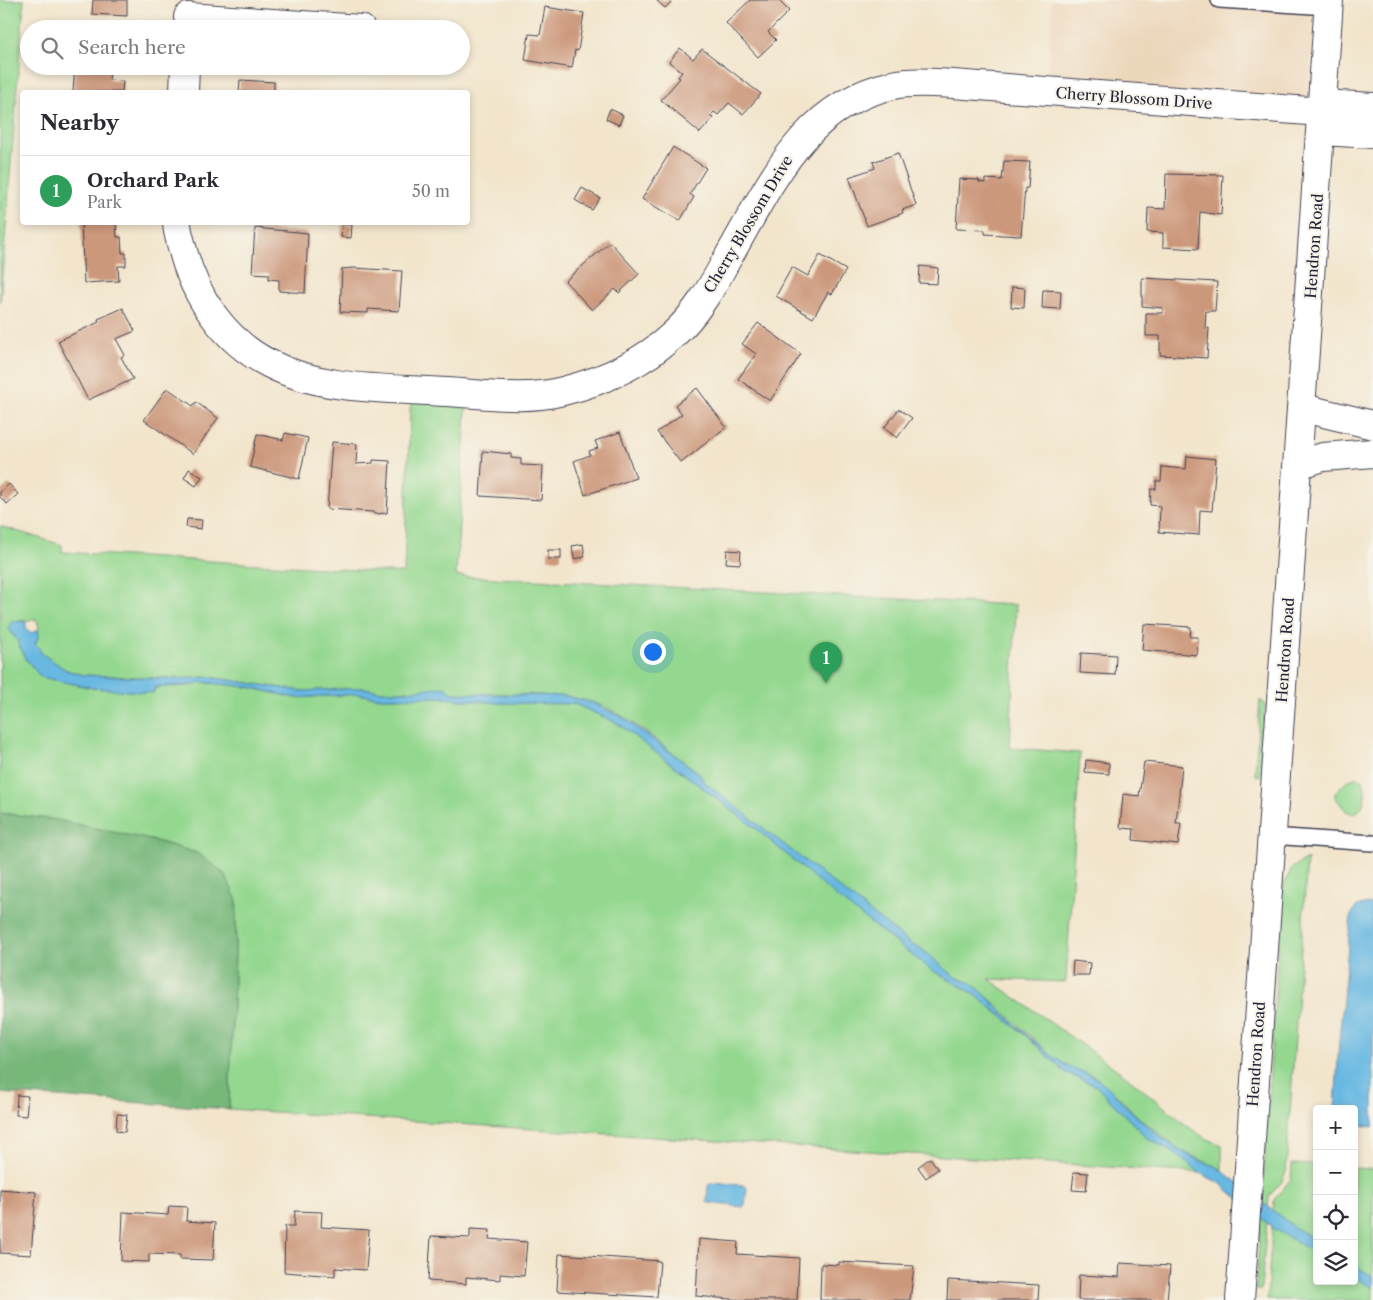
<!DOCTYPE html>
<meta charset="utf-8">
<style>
:root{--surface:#fff;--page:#f7f7f7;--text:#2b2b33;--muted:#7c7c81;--line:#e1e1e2;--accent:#c8321e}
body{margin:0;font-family:"Libre Caslon Text",serif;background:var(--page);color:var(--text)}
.controls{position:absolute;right:15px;bottom:15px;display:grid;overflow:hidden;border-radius:5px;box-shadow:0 2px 8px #0003}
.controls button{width:45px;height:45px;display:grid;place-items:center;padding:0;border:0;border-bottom:1px solid var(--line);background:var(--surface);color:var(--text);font:25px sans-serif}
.you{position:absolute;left:652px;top:651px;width:18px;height:18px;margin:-12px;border:4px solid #fff;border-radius:50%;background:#1a73e8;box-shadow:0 0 0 8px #1a73e833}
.badge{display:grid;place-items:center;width:32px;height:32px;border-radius:50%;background:var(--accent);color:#fff;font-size:16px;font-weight:700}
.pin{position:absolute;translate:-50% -41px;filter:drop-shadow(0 1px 2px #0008)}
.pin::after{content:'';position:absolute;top:26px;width:18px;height:15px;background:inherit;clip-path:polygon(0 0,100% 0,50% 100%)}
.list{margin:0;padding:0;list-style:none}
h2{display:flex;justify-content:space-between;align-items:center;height:65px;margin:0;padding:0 20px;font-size:21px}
h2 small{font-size:16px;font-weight:400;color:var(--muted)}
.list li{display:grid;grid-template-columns:32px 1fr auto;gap:15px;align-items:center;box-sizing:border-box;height:70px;padding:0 20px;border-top:1px solid var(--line)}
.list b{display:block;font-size:19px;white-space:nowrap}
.list p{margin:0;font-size:16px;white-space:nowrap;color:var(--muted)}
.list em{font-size:16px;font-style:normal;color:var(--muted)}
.icon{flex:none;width:28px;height:28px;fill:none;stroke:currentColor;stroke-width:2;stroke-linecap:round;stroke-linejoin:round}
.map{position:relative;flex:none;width:1373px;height:1300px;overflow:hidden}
.search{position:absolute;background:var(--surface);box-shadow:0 2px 8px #0003;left:20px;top:20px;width:450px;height:55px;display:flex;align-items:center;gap:12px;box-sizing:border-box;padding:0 18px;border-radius:28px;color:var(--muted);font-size:19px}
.panel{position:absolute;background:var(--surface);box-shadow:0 2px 8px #0003;left:20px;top:90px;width:450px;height:135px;border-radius:5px}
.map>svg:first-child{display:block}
</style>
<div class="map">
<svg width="1373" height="1300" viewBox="0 0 1373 1300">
<rect width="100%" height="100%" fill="#f7f3e8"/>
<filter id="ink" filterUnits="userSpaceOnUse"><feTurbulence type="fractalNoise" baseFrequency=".02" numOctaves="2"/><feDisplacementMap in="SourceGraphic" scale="10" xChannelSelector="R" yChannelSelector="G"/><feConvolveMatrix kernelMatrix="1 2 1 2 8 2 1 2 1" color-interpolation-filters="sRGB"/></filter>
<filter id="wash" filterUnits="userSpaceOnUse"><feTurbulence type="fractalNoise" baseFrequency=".0096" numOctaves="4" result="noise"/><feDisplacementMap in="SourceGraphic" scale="20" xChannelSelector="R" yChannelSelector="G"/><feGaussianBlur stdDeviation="1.12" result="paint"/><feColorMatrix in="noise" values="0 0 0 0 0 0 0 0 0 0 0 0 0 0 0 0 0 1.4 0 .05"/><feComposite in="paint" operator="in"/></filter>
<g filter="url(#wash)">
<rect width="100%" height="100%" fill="#f2e5cc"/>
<path fill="#edd7bb" d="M1052,0H1315L1307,124L1048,91Z"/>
<g fill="#94d890" stroke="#5b7d66">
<path d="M0,0H24L0,302Z"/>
<path d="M411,389L467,393L456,576L1016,605L1010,748L1080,753L1067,964L1066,982L989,979L1126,1076L1190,1128L1205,1138L1222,1146V1170L1180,1150L1138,1117L1117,1095L1094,1076L1082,1073L1054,1058L980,990L969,982L955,977L924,951L912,945L702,781L701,775L695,770C668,751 630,716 600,705C559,690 497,696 451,693L447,688L406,691H380L364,688L302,691L208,677L180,679L84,675L66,670L52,661L41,653L35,644L39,628L37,620L19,621L11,633L17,640L25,658L41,677L93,688L155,691V688C169,685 188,689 201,682L249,687L295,698L358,694L383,698L436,697L463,700L575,704L617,723L754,827L930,969L973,993L1024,1034L1065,1072L1096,1086L1146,1137L1174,1153L1200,1173L229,1109L237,901L197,853L160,842L57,820L0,813V526L62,545V552L404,573Z"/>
<path d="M1260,700L1265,704L1260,776L1255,775Z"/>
<path d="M1357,777L1363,780C1367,791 1366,810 1353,814L1346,811L1335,797V793L1347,781Z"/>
<path d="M1307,859L1286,1172L1281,1183L1269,1196L1261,1290H1256L1282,888L1292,868Z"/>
<path d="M1292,1164L1317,1165V1281H1354V1168L1373,1169V1300H1267L1274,1200L1291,1179Z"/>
</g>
<path fill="#77b87a" stroke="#4c6d5a" d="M0,813L57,820L160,842L197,853L225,874L237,901L229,1109L0,1093Z"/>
<g fill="#68b8e2" stroke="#456d8e">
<path d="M12,621L26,622V628L31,633L38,630L39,636L35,644L39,648L41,653L66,670L84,675L180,679L208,677L302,691L364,688L380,691H406L440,687L447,688L452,693L567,696L593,703L622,717L695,770L701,775L703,781L912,945L924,951L955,977L969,982L980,990C1002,1012 1040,1050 1066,1065C1075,1070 1086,1072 1094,1077C1108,1084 1117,1097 1128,1108C1150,1130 1186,1159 1216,1166L1294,1227L1317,1241V1254L1273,1228L1221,1184L1200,1173L1174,1153L1146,1137L1096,1086L1065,1072L1024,1034L973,993L930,969L839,899L754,827L617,723L575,704L498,703L436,697L383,698L358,694L295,698L249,687L201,682L195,685L155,687L153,693L93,688L41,677L25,658L17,640L8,628Z"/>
<path d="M1370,904L1373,905V1127L1354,1124V1109H1335L1339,1041L1351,915L1357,906Z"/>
<path d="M710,1183L744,1185L747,1188L745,1205L743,1207L709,1203L707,1202L708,1186Z"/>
<path d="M1354,1266L1373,1276V1288L1354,1277Z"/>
</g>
<g id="blocks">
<g fill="#cc987b">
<path d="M93,0H127V16L92,14Z"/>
<path d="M656,0H669L671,2L665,8Z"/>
<path d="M750,0H778L789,11L768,32L776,40L758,57L726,23Z"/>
<path d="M545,7L584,13L578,51L575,50L572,68L525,60L529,34L540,35Z"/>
<path d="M680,48L693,59L702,49L761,94L743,114L729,103L718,115L714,112L710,116L713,118L700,133L661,100L680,78L678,77L682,72L669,62Z"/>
<path d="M75,66H111L109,80L123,81L122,92H73Z"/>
<path d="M240,80L274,82V92H239Z"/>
<path d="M610,109L623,115L619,125L606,119Z"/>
<path d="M673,147L706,168L690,194L694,197L680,221L642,199Z"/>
<path d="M898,153L916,205L902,210L903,213L867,226L849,177L875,168L873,162Z"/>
<path d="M1004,161L1030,162L1028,188H1025L1021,236L985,234V230L956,229L959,179L979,180V182L985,183V179L1002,180Z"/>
<path d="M1166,174L1223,175L1221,215L1200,212L1198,249L1163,247V233L1147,232L1148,208L1165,209Z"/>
<path d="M582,188L600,198L592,210L575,200Z"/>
<path d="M81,222H116L117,237H121L122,253H126V266H118L119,281L84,283Z"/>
<path d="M342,224L352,225L351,238L341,237Z"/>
<path d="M255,228L308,233L305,293L279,291V280L269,279V274L252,273Z"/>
<path d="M610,242L639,274L619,293L615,289L592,310L565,281Z"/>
<path d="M820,255L846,270L832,294L828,292L813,318L776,296L792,267L808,276Z"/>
<path d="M920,266L938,268L937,284L919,283Z"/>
<path d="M353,268L402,271L399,311L368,309V313L340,312L342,269Z"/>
<path d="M1142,278L1217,282L1215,311H1206L1205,328H1209L1207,358L1160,355V336H1146V313H1163V308L1142,306Z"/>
<path d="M1012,287L1025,288L1024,308L1011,307Z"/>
<path d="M1043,290L1061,291L1060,309L1042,308Z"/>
<path d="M123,308L135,331L116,339L125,355L121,357L133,379L88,400L58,341L99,322L98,319Z"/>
<path d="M758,323L801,354L770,401L738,379L756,354L742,344Z"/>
<path d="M167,388L193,406L196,402L218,418L193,454L144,420Z"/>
<path d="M697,388L726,427L681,463L657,432L682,414L675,405Z"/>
<path d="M899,409L912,418L897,438L884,428Z"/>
<path d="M620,432L636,478L585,495L574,461L590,455L589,451L598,448L595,441Z"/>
<path d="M285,433L308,438L299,479L250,467L257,434L283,440Z"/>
<path d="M332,442L357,444L356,464L373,463V460L390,461L387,513L374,514L373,512L327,509Z"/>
<path d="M483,451L511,454V458L521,459V465L543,466L541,500L480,496Z"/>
<path d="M1187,456L1216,459L1212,511L1200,510L1199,535L1159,532L1160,506L1150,505L1151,489H1156V481H1161L1162,467L1186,469Z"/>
<path d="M189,469L202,477L196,486L184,478Z"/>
<path d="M9,484L18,494L7,504L0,497V492Z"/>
<path d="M187,519L202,520L201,529L186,527Z"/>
<path d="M583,544L585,557L574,559L572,546Z"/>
<rect x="548" y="550" width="13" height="9"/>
<path d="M727,550L741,551L740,564L726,563Z"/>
<path d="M1144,624L1191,627L1190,637H1198L1197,655L1142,650Z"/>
<path d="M1081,653L1116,655L1115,675L1080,673Z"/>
<path d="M1086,760L1109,763V774L1085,772Z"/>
<path d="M1144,762L1182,766L1176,823H1181L1178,845L1133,840L1134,829L1120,828L1123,794L1139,796Z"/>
<path d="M1073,961L1090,963L1089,975H1072Z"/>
<path d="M17,1095L28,1096L26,1116L16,1115Z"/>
<path d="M117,1114L127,1115L125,1132L116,1131Z"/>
<path d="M930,1158L938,1169L926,1178L918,1167Z"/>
<path d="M1074,1172L1088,1173L1086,1191L1072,1190Z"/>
<path d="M0,1189L36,1192L31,1255L0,1253Z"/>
<path d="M169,1206L187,1207L186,1221L215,1223L213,1260L180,1259V1255L149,1254V1262L121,1261L123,1212L168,1215Z"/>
<path d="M295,1211L322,1212L321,1227L369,1230L366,1270L335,1268V1276L284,1272L285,1226H294Z"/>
<path d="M470,1229L490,1230L489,1239L527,1242L524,1276L500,1274V1280L466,1277V1284L428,1281L431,1236L470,1238Z"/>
<path d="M699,1239L738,1242L737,1254L799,1258L797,1300H741L696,1296Z"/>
<path d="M559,1254L660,1261L657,1297L557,1291Z"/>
<path d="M839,1262L914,1266L910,1300H820L821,1264L839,1265Z"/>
<path d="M1120,1263L1170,1266L1167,1300H1078L1079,1275L1119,1277Z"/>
<path d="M948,1280L1039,1285L1038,1300H947Z"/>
</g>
</g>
</g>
<g filter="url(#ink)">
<use href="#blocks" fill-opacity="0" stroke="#413f51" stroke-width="1"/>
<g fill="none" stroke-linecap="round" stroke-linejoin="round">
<g stroke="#413f51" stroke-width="18">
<g id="service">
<path d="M1219,0L1329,7"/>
<path d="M1271,836L1373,843"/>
</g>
</g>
<g stroke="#413f51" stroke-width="30">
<g id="minor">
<path d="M188,17L361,29"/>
<path d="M184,92L185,66"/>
<path d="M1323,104L1373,107"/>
<path d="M1321,131L1373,134"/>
<path d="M177,222C177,231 180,239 182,247C194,296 224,341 270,364C323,391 388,388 447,392C485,394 526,401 563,391C603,381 643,363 674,334C696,314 712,287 726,261C769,188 801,105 893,85C912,81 934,83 953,84L1322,112"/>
<path d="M1303,408L1373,425"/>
<path d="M1298,465L1323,457L1373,453"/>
</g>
</g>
<g stroke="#413f51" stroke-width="30">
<path id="tertiary" d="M1240,1300L1329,0"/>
</g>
<use href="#service" stroke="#fff" stroke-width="15"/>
<use href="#minor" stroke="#fff" stroke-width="28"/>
<use href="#tertiary" stroke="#fff" stroke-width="28"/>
</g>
</g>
<g text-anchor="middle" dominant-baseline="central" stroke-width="4" stroke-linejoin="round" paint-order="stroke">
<g font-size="15" fill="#22223b" stroke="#f7f3e8">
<text transform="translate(1134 98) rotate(4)">Cherry Blossom Drive</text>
<text transform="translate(748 224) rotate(-59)">Cherry Blossom Drive</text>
<text transform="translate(1314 246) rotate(-86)">Hendron Road</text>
<text transform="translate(1285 650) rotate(-86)">Hendron Road</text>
<text transform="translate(1256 1054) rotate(-86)">Hendron Road</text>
</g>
</g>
</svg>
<div class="controls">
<button>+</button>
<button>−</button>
<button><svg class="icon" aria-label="locate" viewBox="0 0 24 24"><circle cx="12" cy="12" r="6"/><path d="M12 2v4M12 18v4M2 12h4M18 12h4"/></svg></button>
<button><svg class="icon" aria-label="layers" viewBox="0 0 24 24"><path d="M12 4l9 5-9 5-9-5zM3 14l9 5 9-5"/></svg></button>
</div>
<div class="you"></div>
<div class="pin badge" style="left:826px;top:683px;background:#2e9e5b">1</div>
<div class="search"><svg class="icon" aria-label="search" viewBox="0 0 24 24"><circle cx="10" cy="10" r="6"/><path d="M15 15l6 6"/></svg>Search here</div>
<section class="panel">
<h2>Nearby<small></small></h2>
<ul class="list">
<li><span class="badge" style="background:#2e9e5b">1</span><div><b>Orchard Park</b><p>Park</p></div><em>50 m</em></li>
</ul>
</section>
</div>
